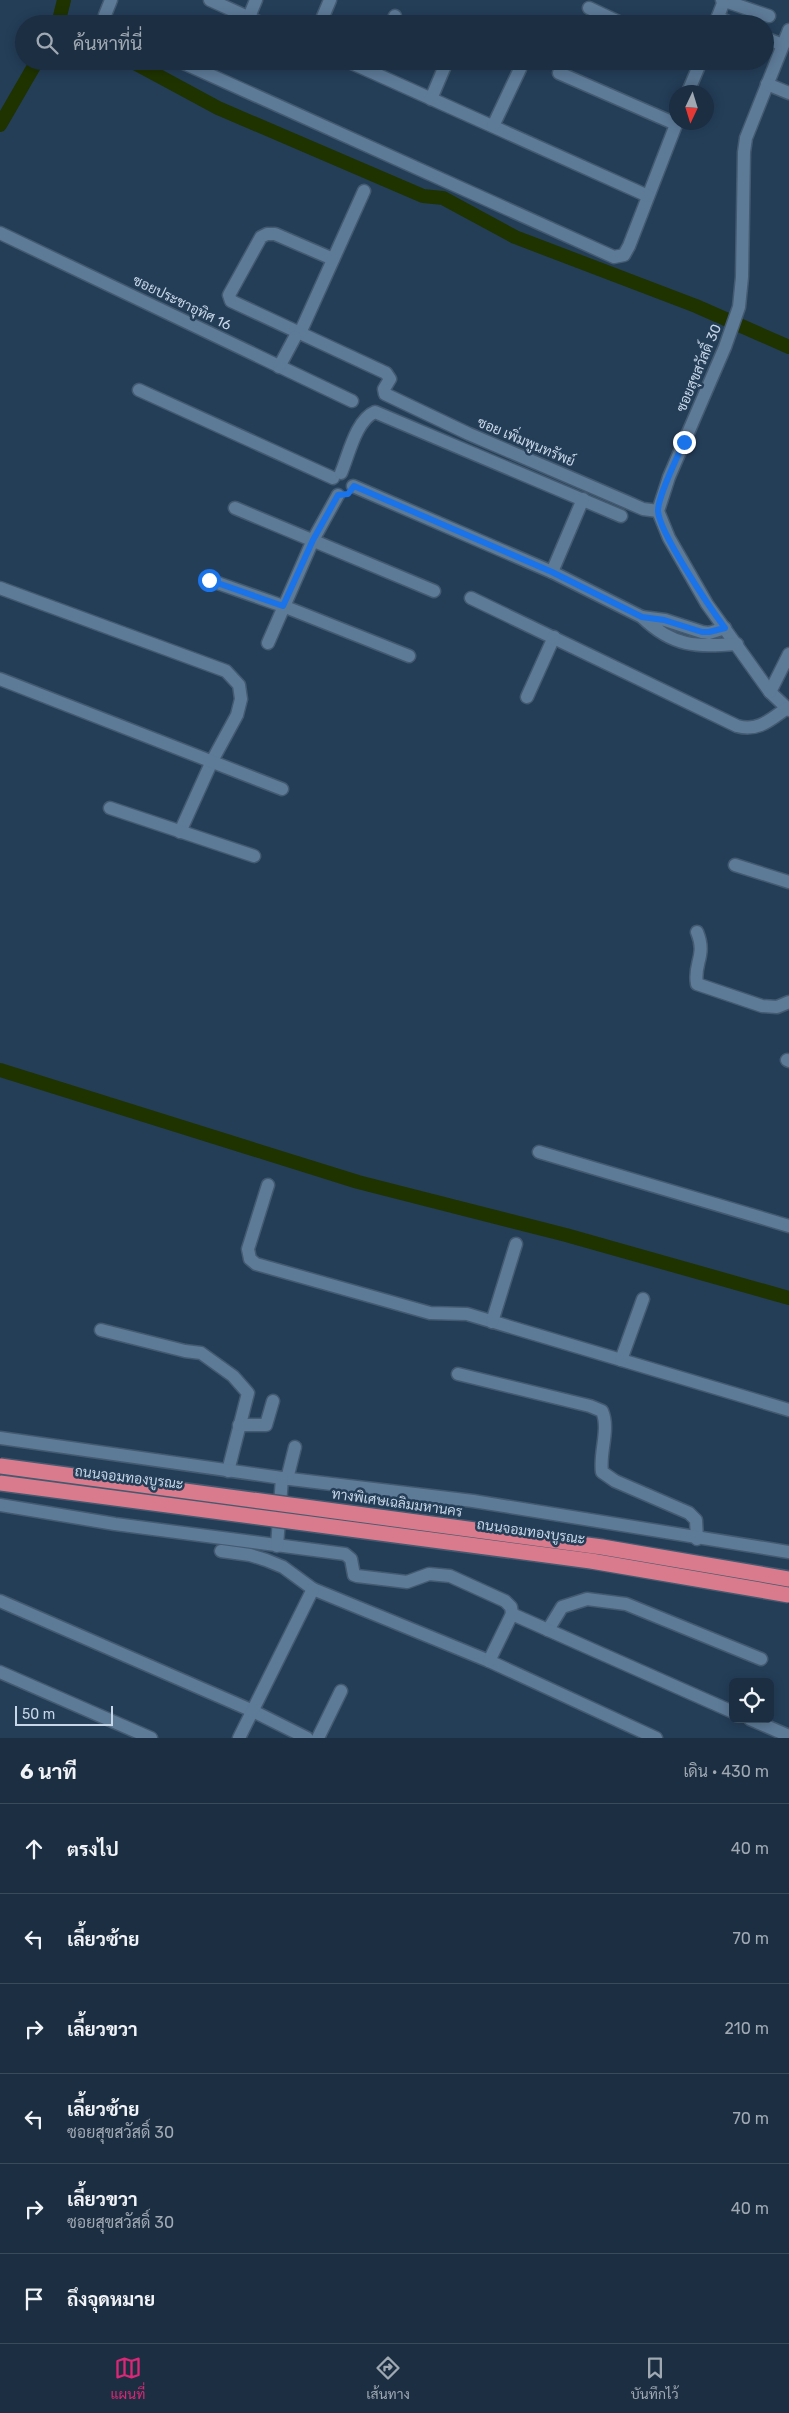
<!DOCTYPE html>
<html lang="th">
<meta charset="utf-8">
<style>
:root{--surface:#1b2e42;--page:#283a4d;--text:#f1f3f6;--muted:#a0a8b2;--line:#394a5b;--accent:#db2777}
body{margin:0;font-family:Rubik,Sarabun,sans-serif;background:var(--page);color:var(--text)}
.controls{position:absolute;right:15px;bottom:15px;display:grid;overflow:hidden;border-radius:8px;box-shadow:0 2px 12px #0003}
.controls button{width:45px;height:45px;display:grid;place-items:center;padding:0;border:0;border-bottom:1px solid var(--line);background:var(--surface);color:var(--text);font:25px sans-serif}
.compass{position:absolute;left:669px;top:85px;width:45px;height:45px;border-radius:50%;background:var(--surface);box-shadow:0 2px 12px #0003;rotate:184deg}
.scale{position:absolute;left:15px;bottom:12px;width:98px;box-sizing:border-box;padding-left:5px;border:2px solid #c8d7e7;border-top:0;font-size:14px;line-height:18px;white-space:nowrap;color:#c8d7e7;-webkit-text-stroke:4px #243e58;paint-order:stroke}
.stop{position:absolute;width:15px;height:15px;margin:-11px;border:4px solid #1a73e8;border-radius:50%;background:#fff}
.stop.end{background:#1a73e8;border-color:#fff;box-shadow:0 1px 5px #0008}
.list{margin:0;padding:0;list-style:none}
h2{display:flex;justify-content:space-between;align-items:center;height:65px;margin:0;padding:0 20px;font-size:21px}
h2 small{font-size:16px;font-weight:400;color:var(--muted)}
.list li{display:grid;grid-template-columns:32px 1fr auto;gap:15px;align-items:center;box-sizing:border-box;height:90px;padding:0 20px;border-top:1px solid var(--line)}
.list b{display:block;font-size:19px;white-space:nowrap}
.list p{margin:0;font-size:16px;white-space:nowrap;color:var(--muted)}
.list em{font-size:16px;font-style:normal;color:var(--muted)}
.icon{flex:none;width:28px;height:28px;fill:none;stroke:currentColor;stroke-width:2;stroke-linecap:round;stroke-linejoin:round}
.map{position:relative;flex:none;width:789px;height:1738px;overflow:hidden}
.search{position:absolute;background:var(--surface);box-shadow:0 2px 12px #0003;left:15px;right:15px;top:15px;height:55px;display:flex;align-items:center;gap:12px;box-sizing:border-box;padding:0 18px;border-radius:28px;color:var(--muted);font-size:19px}
.sheet{height:605px;background:var(--surface)}
nav{display:flex;justify-content:space-around;align-items:center;box-sizing:border-box;height:70px;border-top:1px solid var(--line);background:var(--surface);font-size:14px;color:var(--muted)}
nav a{display:grid;justify-items:center;gap:2px}
nav .on{color:var(--accent)}
.map>svg:first-child{display:block}
</style>
<div class="map">
<svg width="789" height="1738" viewBox="0 0 789 1738">
<rect width="100%" height="100%" fill="#243e58"/>
<g fill="none" stroke-linecap="round" stroke-linejoin="round">
<g stroke="#1f3300" stroke-width="14">
<path d="M58,24L64,0"/>
<path d="M131,61L218,108L423,196L443,198L515,237L696,306L789,347"/>
<path d="M0,125L37,61"/>
<path d="M0,1070L358,1182L566,1235L789,1298"/>
</g>
<g stroke="#435a70" stroke-width="15">
<g id="minor">
<path d="M210,0L263,24"/>
<path d="M722,0L769,16"/>
<path d="M589,8L623,24"/>
<path d="M249,17L256,0"/>
<path d="M718,17L732,24"/>
<path d="M107,24L105,15L111,0"/>
<path d="M320,24L330,0"/>
<path d="M392,24L395,16"/>
<path d="M715,24L724,1"/>
<path d="M789,30L746,138L744,152L742,277L739,307L725,347L669,477L658,511L669,538L707,604L770,692L789,710"/>
<path d="M765,38L783,45"/>
<path d="M179,61L614,257L624,255L629,246L677,122"/>
<path d="M347,61L648,196"/>
<path d="M559,73L676,124"/>
<path d="M767,84L789,93"/>
<path d="M688,92L701,61"/>
<path d="M431,99L447,61"/>
<path d="M493,126L520,69"/>
<path d="M0,233L352,401"/>
<path d="M333,259L275,234H267L261,237L229,295L231,301L386,373L390,379L384,389L385,394L469,434L627,502L643,509L658,511"/>
<path d="M300,333L364,191"/>
<path d="M279,367L295,337"/>
<path d="M139,390L333,478"/>
<path d="M341,473C349,454 356,420 375,412L621,516"/>
<path d="M353,486L552,572L642,617"/>
<path d="M235,508L434,591"/>
<path d="M552,572L583,499"/>
<path d="M209,580L283,606L409,656"/>
<path d="M0,588L226,671L239,685L241,699L237,715L212,761L180,832"/>
<path d="M471,598L737,726C758,732 770,720 787,708"/>
<path d="M725,628L709,633L702,632L665,620L642,617C673,647 696,647 737,644"/>
<path d="M268,643L313,540L338,495"/>
<path d="M0,679L282,789"/>
<path d="M770,692L789,654"/>
<path d="M527,697L554,637"/>
<path d="M110,808L254,856"/>
<path d="M735,865L789,882"/>
<path d="M697,932C707,956 693,963 697,984L762,1006L777,1007L789,1002"/>
<path d="M787,1060L789,1061"/>
<path d="M539,1152L789,1226"/>
<path d="M268,1185L248,1249L250,1259L256,1264L430,1313L467,1314L789,1410"/>
<path d="M492,1322L516,1244"/>
<path d="M101,1330L185,1351L201,1353L233,1376L248,1393L228,1471"/>
<path d="M621,1360L643,1299"/>
<path d="M458,1374L590,1406L602,1411C610,1429 599,1453 602,1472L615,1481L689,1513L696,1520L697,1539"/>
<path d="M239,1425H266L273,1401"/>
<path d="M0,1438L282,1478L473,1501L789,1552"/>
<path d="M287,1479L295,1447"/>
<path d="M0,1505L115,1524L345,1554L351,1559L354,1575L357,1576L407,1582L429,1574L450,1576L505,1601L511,1607L512,1614"/>
<path d="M277,1546L282,1478"/>
<path d="M221,1551L250,1555L266,1560L283,1567L313,1589L489,1661L656,1738"/>
<path d="M0,1601L253,1711L307,1738"/>
<path d="M548,1630L562,1607L587,1599L626,1604L761,1659"/>
<path d="M489,1661L512,1614L733,1712"/>
<path d="M0,1672L151,1738"/>
<path d="M750,1719L789,1736"/>
<path d="M239,1738L313,1589"/>
<path d="M318,1738L341,1691"/>
</g>
</g>
<use href="#minor" stroke="#5d7a97" stroke-width="12"/>
<g stroke="#435a70" stroke-width="18" stroke-linecap="butt">
<g id="motorway-bridge">
<path d="M0,1466L602,1547L789,1579"/>
<path d="M0,1483L591,1561L789,1595"/>
</g>
</g>
<use href="#motorway-bridge" stroke="#d97b8c" stroke-width="15"/>
</g>
<g fill="none" stroke-linecap="round" stroke-linejoin="round">
<path stroke="#1a73e8" stroke-width="6" d="M209,580L283,606L313,540L338,495L348,494L354,486L552,572L642,617L664,620L702,632H709L725,628C710,608 659,532 658,511C658,496 677,458 684,442"/>
</g>
<g text-anchor="middle" dominant-baseline="central" stroke-width="5" stroke-linejoin="round" paint-order="stroke">
<g font-size="14" fill="#c8d7e7" stroke="#243e58">
<text transform="translate(182 303) rotate(26)">ซอยประชาอุทิศ 16</text>
<text transform="translate(699 368) rotate(-67)">ซอยสุขสวัสดิ์ 30</text>
<text transform="translate(526 442) rotate(23)">ซอย เพิ่มพูนทรัพย์</text>
<text transform="translate(129 1478) rotate(7)">ถนนจอมทองบูรณะ</text>
<text transform="translate(397 1503) rotate(8)">ทางพิเศษเฉลิมมหานคร</text>
<text transform="translate(531 1532) rotate(8)">ถนนจอมทองบูรณะ</text>
</g>
</g>
</svg>
<div class="controls">
<button><svg class="icon" aria-label="locate" viewBox="0 0 24 24"><circle cx="12" cy="12" r="6"/><path d="M12 2v4M12 18v4M2 12h4M18 12h4"/></svg></button>
</div>
<svg class="compass" viewBox="-18 -18 36 36"><path d="M0-13l5 13h-10z" fill="#e53935"/><path d="M0 13l5-13h-10z" fill="#a0a8b2"/></svg>
<div class="scale">50 m</div>
<div class="stop" style="left:209px;top:580px"></div>
<div class="stop end" style="left:684px;top:442px"></div>
<div class="search"><svg class="icon" aria-label="search" viewBox="0 0 24 24"><circle cx="10" cy="10" r="6"/><path d="M15 15l6 6"/></svg>ค้นหาที่นี่</div>
</div>
<section class="sheet">
<h2>6 นาที<small>เดิน · 430 m</small></h2>
<ul class="list">
<li><svg class="icon" aria-label="ahead" viewBox="0 0 24 24"><path d="M12 20V5M6 11l6-6 6 6"/></svg><div><b>ตรงไป</b></div><em>40 m</em></li>
<li><svg class="icon" aria-label="left" viewBox="0 0 24 24"><path d="M17 20v-9H6M10 6l-5 5 5 5"/></svg><div><b>เลี้ยวซ้าย</b></div><em>70 m</em></li>
<li><svg class="icon" aria-label="right" viewBox="0 0 24 24"><path d="M7 20v-9h11M14 6l5 5-5 5"/></svg><div><b>เลี้ยวขวา</b></div><em>210 m</em></li>
<li><svg class="icon" aria-label="left" viewBox="0 0 24 24"><path d="M17 20v-9H6M10 6l-5 5 5 5"/></svg><div><b>เลี้ยวซ้าย</b><p>ซอยสุขสวัสดิ์ 30</p></div><em>70 m</em></li>
<li><svg class="icon" aria-label="right" viewBox="0 0 24 24"><path d="M7 20v-9h11M14 6l5 5-5 5"/></svg><div><b>เลี้ยวขวา</b><p>ซอยสุขสวัสดิ์ 30</p></div><em>40 m</em></li>
<li><svg class="icon" aria-label="arrive" viewBox="0 0 24 24"><path d="M6 21V4h12l-3 4 3 4H6"/></svg><div><b>ถึงจุดหมาย</b></div></li>
</ul>
</section>
<nav>
<a class="on"><svg class="icon" aria-label="map" viewBox="0 0 24 24"><path d="M3 6l6-2 6 2 6-2v14l-6 2-6-2-6 2zM9 4v14M15 6v14"/></svg>แผนที่</a>
<a><svg class="icon" aria-label="directions" viewBox="0 0 24 24"><path d="M12 3l9 9-9 9-9-9zM9 14v-3h6M13 9l2 2-2 2"/></svg>เส้นทาง</a>
<a><svg class="icon" aria-label="saved" viewBox="0 0 24 24"><path d="M7 4h10v16l-5-4-5 4z"/></svg>บันทึกไว้</a>
</nav>
